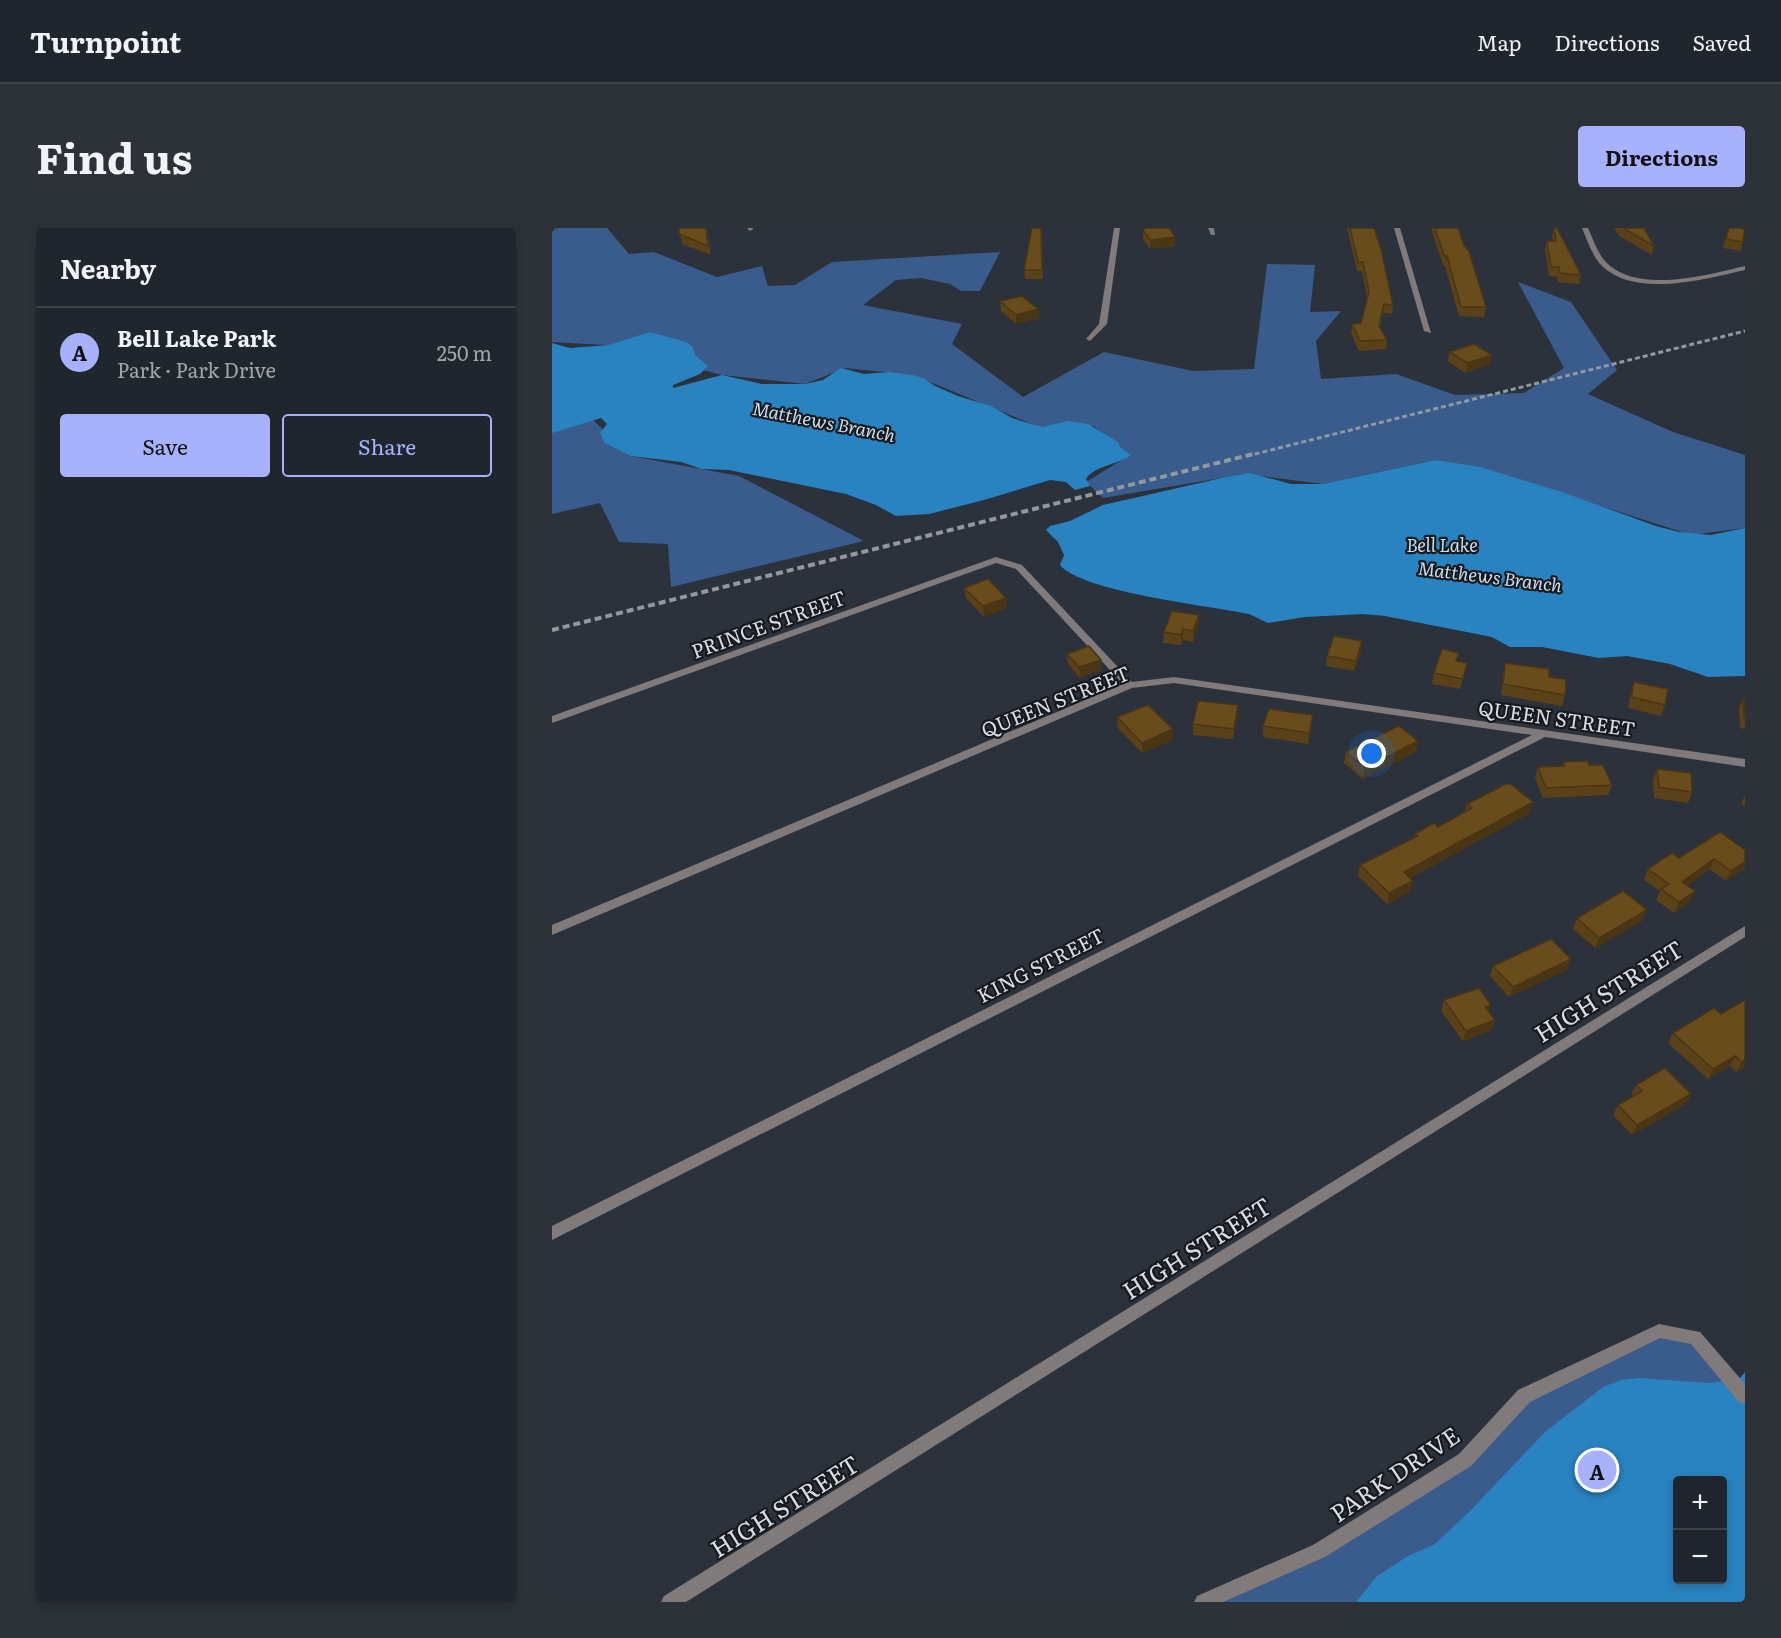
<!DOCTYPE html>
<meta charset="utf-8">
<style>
:root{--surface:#20262d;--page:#2d3239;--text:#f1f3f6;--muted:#a2a5aa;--line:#3d4349;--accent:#a7b1fc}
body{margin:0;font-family:Literata,serif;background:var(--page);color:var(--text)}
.controls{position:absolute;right:18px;bottom:18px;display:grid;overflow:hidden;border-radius:6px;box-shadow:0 3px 9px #0003}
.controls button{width:54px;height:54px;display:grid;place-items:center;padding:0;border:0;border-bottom:2px solid var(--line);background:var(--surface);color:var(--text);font:30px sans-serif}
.you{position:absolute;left:820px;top:526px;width:21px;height:21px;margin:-15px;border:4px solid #fff;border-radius:50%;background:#1a73e8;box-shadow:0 0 0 9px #1a73e833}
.badge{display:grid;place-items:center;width:39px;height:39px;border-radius:50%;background:var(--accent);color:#111;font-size:20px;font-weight:700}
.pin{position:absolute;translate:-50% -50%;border:3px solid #fff;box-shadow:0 2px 6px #0006}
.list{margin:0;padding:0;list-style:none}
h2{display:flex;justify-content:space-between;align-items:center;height:78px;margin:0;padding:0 24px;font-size:26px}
h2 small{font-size:20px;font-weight:400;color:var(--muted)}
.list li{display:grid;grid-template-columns:39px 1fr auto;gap:18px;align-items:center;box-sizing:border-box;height:90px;padding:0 24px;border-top:2px solid var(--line)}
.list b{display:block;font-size:22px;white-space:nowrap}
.list p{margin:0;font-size:20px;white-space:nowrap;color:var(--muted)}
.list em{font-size:20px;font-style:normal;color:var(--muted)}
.actions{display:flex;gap:12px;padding:18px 24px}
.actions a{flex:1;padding:14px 0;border:2px solid var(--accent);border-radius:6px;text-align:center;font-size:21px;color:var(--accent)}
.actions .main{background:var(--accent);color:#111}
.map{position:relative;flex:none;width:1193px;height:1374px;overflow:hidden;border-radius:6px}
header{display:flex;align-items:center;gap:36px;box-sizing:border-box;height:84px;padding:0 30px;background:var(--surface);border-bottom:2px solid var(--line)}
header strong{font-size:28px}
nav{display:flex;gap:33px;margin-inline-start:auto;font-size:21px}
.intro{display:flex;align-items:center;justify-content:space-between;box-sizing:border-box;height:144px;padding:0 36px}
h1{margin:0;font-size:42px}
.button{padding:15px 27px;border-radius:6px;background:var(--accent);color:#111;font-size:21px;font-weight:700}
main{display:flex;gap:36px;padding:0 36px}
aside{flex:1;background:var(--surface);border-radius:6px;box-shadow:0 3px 9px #0003}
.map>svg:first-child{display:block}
</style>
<header>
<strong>Turnpoint</strong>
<nav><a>Map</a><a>Directions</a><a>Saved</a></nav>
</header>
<div class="intro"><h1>Find us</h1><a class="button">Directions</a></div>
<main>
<aside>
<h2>Nearby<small></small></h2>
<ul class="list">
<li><span class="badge">A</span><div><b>Bell Lake Park</b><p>Park · Park Drive</p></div><em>250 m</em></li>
</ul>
<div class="actions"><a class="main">Save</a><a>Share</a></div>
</aside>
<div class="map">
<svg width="1193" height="1374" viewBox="0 0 1193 1374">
<rect width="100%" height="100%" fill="#2b323c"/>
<g fill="#395c8d" fill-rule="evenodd">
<path d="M0,0H55L77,26L102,24L165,49L210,38L216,58L243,57L280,34L448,24L428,63H409L398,56L369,50L344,52L311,77L410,96L400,116L471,169L552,124L641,143L702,141L715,36L763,37L758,84L789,83L764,113L769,151L844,146L903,167L972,165L1012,140L966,54L1019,74L1065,142L1036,166L1121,204L1193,227V300L1139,307L956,248L883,232L771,256L693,246L551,270L534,254L578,227L541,198L487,199L361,147L293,140L253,156L170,147L53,117L0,114Z"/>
<path d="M40,191L79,228L187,248L312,313L119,359L116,316L67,314L48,275L0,286V204Z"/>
<path d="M1107,1103L1143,1109L1193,1166V1374H651L767,1323L913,1232L972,1168ZM1126,1252H1170V1352H1126Z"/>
</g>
<g fill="#2983c0" fill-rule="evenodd">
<path d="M98,104L134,114L140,118L143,127L156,138L148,146L121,157V160L170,147L210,156H253L271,152L289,140L312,146L338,144L361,147L373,151L383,158L406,168L439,178L460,190L483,197L491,199L515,193L536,196L566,214L568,219L579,227C566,237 543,237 534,251L538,258L523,262L514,254L498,252L432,272L377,286L344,288L324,277L294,266L177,242L150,241L129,234L79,228L53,215L48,205L55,196L49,190L0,205V115L18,120L57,117Z"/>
<path d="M883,232L928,239L1010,264L1104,298L1127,304L1159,307L1193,300V448L1156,449L1118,436L1075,428L1047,430L990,419H958L940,409L833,388L811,386L753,389L716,395L697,386C659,378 530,364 508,337L512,327L506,314L494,302L498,298L518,293L551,277L674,249L698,245L739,256H771Z"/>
<path d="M1193,1144V1374H804L825,1348L856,1328L883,1316L919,1282L993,1204L1051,1159L1069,1152L1088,1150L1158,1155L1188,1150ZM1126,1252H1170V1352H1126Z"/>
</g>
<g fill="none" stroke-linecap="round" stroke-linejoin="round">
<g fill="#817a7a" fill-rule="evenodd">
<path d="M195,0H201V1L198,3Z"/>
<path d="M562,0H568L555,96L538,113L534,111L547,96Z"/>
<path d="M656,0H662L663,7H659Z"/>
<path d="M842,0H848L879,105L872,103Z"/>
<path d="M1030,0H1036C1041,11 1045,24 1053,33C1084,67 1155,47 1193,38V42C1153,51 1083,71 1049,37C1040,27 1035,12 1030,0Z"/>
<path d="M444,329L470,337L580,454L622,449L1193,531V539L993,509L0,1012V998L980,507L622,455L580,460L0,707V697L571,456L464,341L444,335L0,495V488Z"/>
<path d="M1193,698V709L134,1374H109L112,1368Z"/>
<path d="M1107,1096L1148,1104L1193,1156V1176L1187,1174L1139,1116L1108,1110L978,1174L919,1238L773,1329L671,1374H642L645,1368L761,1317L907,1226L966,1162Z"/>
</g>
<path stroke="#9298a0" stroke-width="3" stroke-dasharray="5 3" stroke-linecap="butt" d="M695,228L1193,103"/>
<path stroke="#9298a0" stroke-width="4" stroke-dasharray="7 4" stroke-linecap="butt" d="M0,402L701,226"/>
</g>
<g fill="#5a4118">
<path d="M127,0H155L159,27L130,16Z"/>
<path d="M490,0L491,51H473L472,42Z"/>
<path d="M795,0H822L841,77L840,86L831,85L828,99L835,112L834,121L807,123L799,105L800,96L809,95L815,70L810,43H805Z"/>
<path d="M879,0H906L934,79L932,89L907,88L893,38L891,37Z"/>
<path d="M1002,0L1029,47L1027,56L1006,54L1005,49L997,48L993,22L995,13H1001L1000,8Z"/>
<path d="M1062,0H1092L1102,18L1100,27L1067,8Z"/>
<path d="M1176,0L1191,14L1188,23L1171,20Z"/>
<path d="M591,2L623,18L598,21L591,11Z"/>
<path d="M448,73L487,90L464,96L449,83Z"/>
<path d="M897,124L940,127L938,136L914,145L896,134Z"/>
<path d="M412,360L454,370L455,380L432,389L414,370Z"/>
<path d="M647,387L646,398L641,414L631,412L629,417L611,415L612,404Z"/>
<path d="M810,413L809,424L802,443L774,438L775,428Z"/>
<path d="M515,426L549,432V442L528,450L516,436Z"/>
<path d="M905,433L915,435L908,461L880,456L882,445Z"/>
<path d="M953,435L997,449L1013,467L1010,478L949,467L951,446Z"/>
<path d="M1082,454L1113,477L1109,488L1076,480L1079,464Z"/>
<path d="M1192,469H1193V501L1188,500L1187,480Z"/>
<path d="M686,477V488L681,511L641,507V496Z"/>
<path d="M761,487L760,498L756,516L711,509V498Z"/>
<path d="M565,489L621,512L590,525L566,500Z"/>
<path d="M866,513L864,524L811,551L792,535L794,524Z"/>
<path d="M1012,534L1037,537L1060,557L1056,567L991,570L983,550L986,539L1010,538Z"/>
<path d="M1105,541L1140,564L1136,575L1102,570L1101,552Z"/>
<path d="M1193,567V578L1189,576Z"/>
<path d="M915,576L978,585L858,650L859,663L835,676L806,648L808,637L862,610L863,606L886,599L913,584Z"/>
<path d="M1193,622L1174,653L1158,641L1135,658L1138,674L1122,685L1104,672L1108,663L1092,652L1096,641L1127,630Z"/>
<path d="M1025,690L1090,693L1043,720L1021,701Z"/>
<path d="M941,738L1015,742L957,769L938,748Z"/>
<path d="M892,772L937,785L943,792L939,803L911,813L889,783Z"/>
<path d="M1162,780L1193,839L1184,844L1178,838L1156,851L1116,815L1121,805Z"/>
<path d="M1084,857L1139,866L1134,876L1080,907L1061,887L1066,877L1081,869L1079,867Z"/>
</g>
<g fill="#4a3514">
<path d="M623,9V18L598,21V12Z"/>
<path d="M486,81L487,90L464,96V87Z"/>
<path d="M940,127L938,136L914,145L916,135Z"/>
<path d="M454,370L455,380L432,389L431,378Z"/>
<path d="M647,387L646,398L641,414V403Z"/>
<path d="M631,401V412L629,417V407Z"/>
<path d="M810,413L809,424L802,443L804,433Z"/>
<path d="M549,432V442L528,450L527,439Z"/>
<path d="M686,477V488L681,511L682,501Z"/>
<path d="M761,487L760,498L756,516L757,505Z"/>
<path d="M621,501V512L590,525V515Z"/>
<path d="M866,513L864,524L811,551L813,540Z"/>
<path d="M981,574L978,585L850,654L852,644Z"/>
<path d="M1162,631L1158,641L1125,665L1130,654Z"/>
<path d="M1193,634V641L1174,653L1179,643Z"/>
<path d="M861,653L859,663L835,676L837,665Z"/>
<path d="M1143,663L1138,674L1122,685L1127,674Z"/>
<path d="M1095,682L1090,693L1043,720L1047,710Z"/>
<path d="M1019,731L1015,742L957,769L961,759Z"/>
<path d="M939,777L936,787L933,779Z"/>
<path d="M943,792L939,803L911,813L914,803Z"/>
<path d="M1183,828L1178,838L1156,851L1161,841Z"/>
<path d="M1193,832V839L1184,844L1190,834Z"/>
<path d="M1139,866L1134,876L1080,907L1085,897Z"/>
</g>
<g fill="#694c1c" stroke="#4a3514" stroke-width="1.5">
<path d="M127,0H154L156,18L127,6Z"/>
<path d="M480,0H489L490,42H472Z"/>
<path d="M593,0H617L623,9L598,12L591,2Z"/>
<path d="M798,0H822L829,21L841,77L832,76L827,98L835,112L808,113L800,96L809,95L817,64L811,34H806Z"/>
<path d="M883,0H906L912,17L917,23L934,79H909L895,28H892Z"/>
<path d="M1002,0H1005L1029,47L1008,45L1007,39H999L995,13H1004Z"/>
<path d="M1071,0H1092L1102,18Z"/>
<path d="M1177,0H1193L1191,14L1174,11Z"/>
<path d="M470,68L486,81L464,87L448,73Z"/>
<path d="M922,116L940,127L916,135L897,124Z"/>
<path d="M436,351L454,370L431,378L412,360Z"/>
<path d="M620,383L647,387L641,403L631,401L629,407L612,404Z"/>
<path d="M782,408L810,413L804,433L775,428Z"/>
<path d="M537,418L549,432L527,439L515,426Z"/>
<path d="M890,421L907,425L904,433L915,435L911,451L882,445Z"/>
<path d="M953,435L997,441V449L1014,451L1013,467L951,456Z"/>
<path d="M1082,454L1116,461L1113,477L1079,469Z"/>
<rect x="1192" y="469" width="1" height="20"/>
<path d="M646,473L686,477L682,501L641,496Z"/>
<path d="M596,477L621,501L590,515L565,489Z"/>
<path d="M717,481L761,487L757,505L711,498Z"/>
<path d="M847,498L866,513L813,540L794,524Z"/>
<path d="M1035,533L1037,537H1051L1060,557L994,560L986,539L1013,538L1012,534Z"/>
<path d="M1105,541L1139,545L1140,564L1107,559Z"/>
<path d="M954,556H959L981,574L852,644L861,653L837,665L808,637L866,608L863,606L882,595L886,599L920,580L915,576Z"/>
<path d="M1168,604L1193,622V634L1179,643L1162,631L1130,654L1143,663L1127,674L1109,661L1117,656L1096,641L1120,625L1127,630Z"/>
<path d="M1071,663L1095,682L1047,710L1025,690Z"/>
<path d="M999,711L1019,731L961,759L941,738Z"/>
<path d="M927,760L939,777L933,779L943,792L914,803L892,772Z"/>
<path d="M1193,772V832L1190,834L1183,828L1161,841L1121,805L1162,780L1169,786Z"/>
<path d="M1113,840L1139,866L1085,897L1066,877L1090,863L1084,857Z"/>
</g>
<g text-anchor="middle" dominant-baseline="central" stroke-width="4.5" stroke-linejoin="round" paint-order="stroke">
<g font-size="18" font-style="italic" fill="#cadeee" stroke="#16191e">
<text transform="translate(272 193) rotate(11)">Matthews Branch</text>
<text x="890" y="316">Bell Lake</text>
<text transform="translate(938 348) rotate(7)">Matthews Branch</text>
</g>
<g font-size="20" fill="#d8dde3" stroke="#16191e">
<text transform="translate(216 395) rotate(-20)">PRINCE STREET</text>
<text transform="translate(503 472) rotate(-22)">QUEEN STREET</text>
<text transform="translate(1005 489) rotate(8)">QUEEN STREET</text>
<text transform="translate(488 736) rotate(-27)">KING STREET</text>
</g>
<g font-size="24" fill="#d8dde3" stroke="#16191e">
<text transform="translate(1056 762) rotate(-32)">HIGH STREET</text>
<text transform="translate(644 1019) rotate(-32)">HIGH STREET</text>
<text transform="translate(842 1245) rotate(-34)">PARK DRIVE</text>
<text transform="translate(232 1277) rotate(-32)">HIGH STREET</text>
</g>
</g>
</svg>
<div class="controls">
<button>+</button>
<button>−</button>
</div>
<div class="you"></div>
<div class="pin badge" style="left:1045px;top:1242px">A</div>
</div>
</main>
